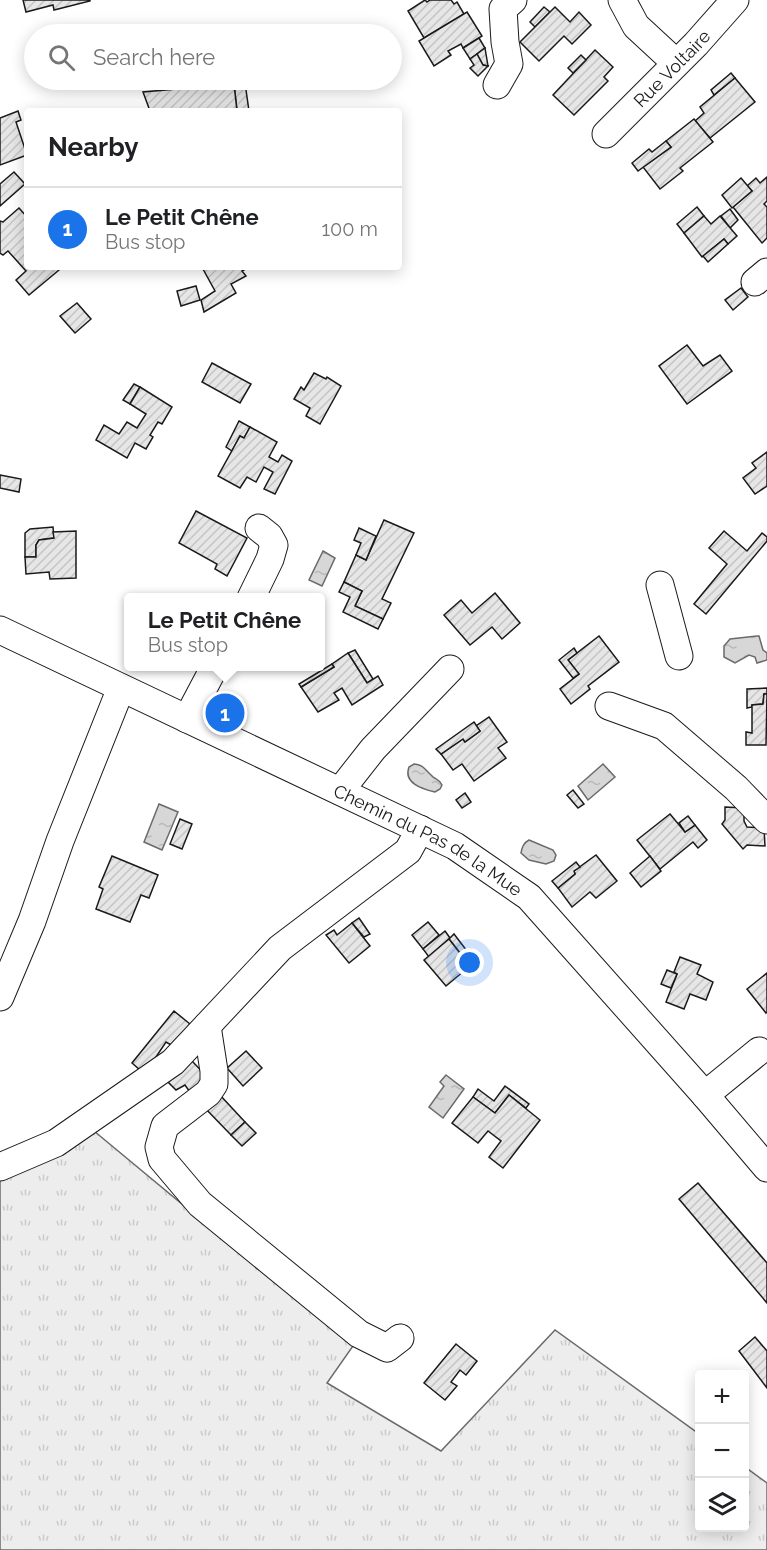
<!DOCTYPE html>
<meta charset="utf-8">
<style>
:root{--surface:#fff;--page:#f2f2f2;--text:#202124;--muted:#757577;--line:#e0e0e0;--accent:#1a73e8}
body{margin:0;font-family:Raleway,sans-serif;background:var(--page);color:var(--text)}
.controls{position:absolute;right:18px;bottom:18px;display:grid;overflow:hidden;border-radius:6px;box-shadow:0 3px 15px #0003}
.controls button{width:54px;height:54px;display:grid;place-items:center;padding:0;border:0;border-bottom:2px solid var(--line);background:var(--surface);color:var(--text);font:30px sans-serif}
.you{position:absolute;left:470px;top:963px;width:21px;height:21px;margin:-15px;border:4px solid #fff;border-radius:50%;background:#1a73e8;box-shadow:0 0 0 9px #1a73e833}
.badge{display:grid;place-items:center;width:39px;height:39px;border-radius:50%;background:var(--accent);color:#fff;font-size:20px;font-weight:700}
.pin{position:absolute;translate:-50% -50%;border:3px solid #fff;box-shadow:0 2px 6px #0006}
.popup{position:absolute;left:124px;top:593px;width:201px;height:78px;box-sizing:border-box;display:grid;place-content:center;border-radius:6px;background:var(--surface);filter:drop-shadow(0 2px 4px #0005);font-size:20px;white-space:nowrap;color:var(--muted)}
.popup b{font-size:22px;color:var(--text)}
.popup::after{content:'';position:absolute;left:50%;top:100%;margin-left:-12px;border:12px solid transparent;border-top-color:var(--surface)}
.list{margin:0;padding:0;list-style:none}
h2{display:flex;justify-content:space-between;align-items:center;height:78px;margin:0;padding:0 24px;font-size:26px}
h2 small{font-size:20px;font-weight:400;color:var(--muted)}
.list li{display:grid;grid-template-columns:39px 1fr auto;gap:18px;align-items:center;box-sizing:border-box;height:84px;padding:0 24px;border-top:2px solid var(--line)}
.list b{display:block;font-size:22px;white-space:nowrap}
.list p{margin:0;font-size:20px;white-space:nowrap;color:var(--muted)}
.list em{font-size:20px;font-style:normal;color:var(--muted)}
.icon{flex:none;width:33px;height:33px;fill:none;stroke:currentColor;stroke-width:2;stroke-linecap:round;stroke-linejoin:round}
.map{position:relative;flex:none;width:767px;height:1550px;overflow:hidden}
.search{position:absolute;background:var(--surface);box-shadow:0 3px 15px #0003;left:24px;top:24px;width:378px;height:66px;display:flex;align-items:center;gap:15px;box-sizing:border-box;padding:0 21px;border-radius:33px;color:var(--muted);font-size:22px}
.panel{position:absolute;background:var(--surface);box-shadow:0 3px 15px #0003;left:24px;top:108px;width:378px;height:162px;border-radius:6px}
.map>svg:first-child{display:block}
</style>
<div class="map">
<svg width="767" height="1550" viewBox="0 0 767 1550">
<defs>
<pattern id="grass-tufts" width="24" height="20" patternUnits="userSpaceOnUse" patternTransform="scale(1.5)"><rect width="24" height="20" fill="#ededed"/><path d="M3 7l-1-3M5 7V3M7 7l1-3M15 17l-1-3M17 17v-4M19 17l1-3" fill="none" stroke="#cbcbcb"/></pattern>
<pattern id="water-ripples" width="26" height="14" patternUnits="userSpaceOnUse" patternTransform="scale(1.5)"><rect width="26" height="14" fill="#d7d7d7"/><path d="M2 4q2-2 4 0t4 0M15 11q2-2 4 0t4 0" fill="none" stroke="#b8b8b8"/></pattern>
<pattern id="building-hatch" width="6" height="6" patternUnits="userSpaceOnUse" patternTransform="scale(1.5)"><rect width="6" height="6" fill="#e6e6e6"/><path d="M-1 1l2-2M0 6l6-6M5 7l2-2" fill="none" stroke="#c5c5c5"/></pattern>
</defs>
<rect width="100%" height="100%" fill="#fff"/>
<path fill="url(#grass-tufts)" stroke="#6a6a6a" stroke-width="1.5" d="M94,1131L353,1346L327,1383L441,1451L555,1330L699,1434L700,1528H744L745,1467L767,1483V1550H0V1175Z"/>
<g fill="url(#water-ripples)" stroke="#6a6a6a" stroke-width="1.5">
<path d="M323,551L335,558L322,586L309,580Z"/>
<path d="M757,636H759L763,650L767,653V660L757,663L755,657L749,655L735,663L724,657V646L730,639Z"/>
<path d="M414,764C424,765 424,769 431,775C435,780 439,778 442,785L440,789L435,792C422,789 403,783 409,767Z"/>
<path d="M603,764L615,777L588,800L578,786Z"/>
<path d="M159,804L178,812L162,850L144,842Z"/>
<path d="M529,840L553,850L556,855L554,861L546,864L529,860L521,853C522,848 523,843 529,840Z"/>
<path d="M446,1075L464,1089L443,1118L429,1107L444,1086L440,1082Z"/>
</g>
<g fill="url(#building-hatch)" stroke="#1a1a1a" stroke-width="1.5">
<path d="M23,0H90V1L54,10L53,5L26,12Z"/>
<path d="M425,0L427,2L430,0H451L454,4L457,2L464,14L424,38L408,11Z"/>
<path d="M544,7L550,12L535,27L530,22Z"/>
<path d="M555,7L570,22L579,12L591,25L572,44L564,36L539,61L520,42Z"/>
<path d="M467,12L482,36L463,48L461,44L448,51L451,55L434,66L419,41Z"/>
<path d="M479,38L485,48L470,59L463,48Z"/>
<path d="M485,48L488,66L483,65L477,54Z"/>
<path d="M595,50L613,67L604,77L608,81L574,115L553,95Z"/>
<path d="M477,54L483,65L488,66L478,76L470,68L474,65L470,59Z"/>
<path d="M581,55L586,60L573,73L568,68Z"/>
<path d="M731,73L735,78L714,95L711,90Z"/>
<path d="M735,78L755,102L710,138L695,121L704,113L700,107Z"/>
<path d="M245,83L249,111H237L234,84Z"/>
<path d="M234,84L237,111H150L143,92Z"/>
<path d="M18,111L21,120L16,122L27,155L0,165V118Z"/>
<path d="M694,119L713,142L680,168L683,171L660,189L643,167L671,147L666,141Z"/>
<path d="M666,141L671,147L638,171L632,163L649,149L652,152Z"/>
<path d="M14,172L25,184L0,206V184Z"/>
<path d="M767,177V201L764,204L767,207V238L762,243L733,207L752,191L747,186L756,178L760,183Z"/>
<path d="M741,178L752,191L732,208L722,195Z"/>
<path d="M697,207L704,216L684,233L677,224Z"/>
<path d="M19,208L27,217V267H56L59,270L29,295L16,280L26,271L8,251L3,255L0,253V221L3,222Z"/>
<path d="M730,209L738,220L730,228L721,216Z"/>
<path d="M704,216L711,224L720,216L737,236L728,244L724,239L702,257L684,233Z"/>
<path d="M724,239L728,244L708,262L703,256Z"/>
<path d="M206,267H249L242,271L246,276L231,284L236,293L204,312L201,300L215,291L203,269Z"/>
<path d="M196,286L200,300L181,306L177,291Z"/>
<path d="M741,288L748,297L733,310L725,300Z"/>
<path d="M77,303L91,319L75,333L60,316Z"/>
<path d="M687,345L703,366L720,355L732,371L687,404L659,366Z"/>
<path d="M212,363L251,384L240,403L202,382Z"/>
<path d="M314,373L326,379L327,377L341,386L320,424L306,416L310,408L294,399L301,387L304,390Z"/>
<path d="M134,384L140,387L130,404L123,400Z"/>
<path d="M140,387L172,407L162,424L158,422L150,435L153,437L146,449L135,443L127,458L96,440L104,425L119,434L127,422L137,428L146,414L130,404Z"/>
<path d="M239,421L250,427L244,438L240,436L232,451L226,447Z"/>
<path d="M250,427L277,442L269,457L278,462L282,455L292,461L275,494L264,489L273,472L264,467L256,482L247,477L240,488L218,476L240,436L244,438Z"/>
<path d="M767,452V486L755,494L743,478L756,468L752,463Z"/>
<path d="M0,475L21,479L19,492L0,488Z"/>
<path d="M196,511L247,538L227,576L215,569L217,564L179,543Z"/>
<path d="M384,520L414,533L382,599L391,603L383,619L355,606L362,591L344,582L356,555L366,560Z"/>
<path d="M53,527L54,538L39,540L36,545V557H25V533L30,529Z"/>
<path d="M359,528L376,536L366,560L356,555L361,543L354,540Z"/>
<path d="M76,531V578L50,579L49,572L26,574L25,557H36V545L39,540L54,538L53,532Z"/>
<path d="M724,531L747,551L762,533L767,537V541L706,614L694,604L727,564L709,548Z"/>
<path d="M344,582L362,591L355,606L383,619L378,629L343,612L350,597L339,592Z"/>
<path d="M495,593L520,623L502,639L492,627L470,645L444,615L461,600L472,613Z"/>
<path d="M599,636L619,662L588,686L590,689L571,704L560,689L579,674L568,660Z"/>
<path d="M574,648L577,653L568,660L579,674L573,678L559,660Z"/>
<path d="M355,650L373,679L367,683L348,653Z"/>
<path d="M348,653L367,683L378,676L383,685L352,705L342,688L334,693L339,700L318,712L301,687L334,667L332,664Z"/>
<path d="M332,664L334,667L301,687L299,684Z"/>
<path d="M767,688V694H764L763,704L752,705V707L747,708V689Z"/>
<path d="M764,694H767L766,745H746V732L752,733V705L763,704Z"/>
<path d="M489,717L507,742L498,748L506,758L474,781L462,764L453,770L441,754L463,739L465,742L480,731L476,726Z"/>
<path d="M474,722L480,731L465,742L463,739L441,754L436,749Z"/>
<path d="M573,790L584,804L578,808L567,795Z"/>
<path d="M465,793L471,802L462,808L456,800Z"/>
<path d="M725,807L744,808V821L747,827L764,828L765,846L747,845L743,849L722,824L725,820Z"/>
<path d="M670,814L685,832L695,825L707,840L698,848L693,842L660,869L637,840Z"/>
<path d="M688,816L695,825L685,832L679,823Z"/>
<path d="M180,819L192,824L182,849L170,844Z"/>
<path d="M596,855L617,881L596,898L590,892L572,907L558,888L575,874L574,871Z"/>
<path d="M112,856L158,875L149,898L141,895L130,922L96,909L103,889L99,887Z"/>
<path d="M650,856L661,871L641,887L630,873Z"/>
<path d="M576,862L580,867L574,871L575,874L558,888L552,881Z"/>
<path d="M359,918L370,934L364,937L352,923Z"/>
<path d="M428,922L439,935L423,949L412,935Z"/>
<path d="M352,923L370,946L349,963L326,935L334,930L337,935Z"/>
<path d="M445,931L450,938L429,957L423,949Z"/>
<path d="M454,934L467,951L471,949L478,957V960L470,966L449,939Z"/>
<path d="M449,939L470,966L446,986L424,960Z"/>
<path d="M680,957L701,965L697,974L713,982L706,1000L690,994L684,1009L666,1002L677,974L674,972Z"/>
<path d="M667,970L677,974L671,988L661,984Z"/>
<path d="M767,973V1012L766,1013L747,989Z"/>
<path d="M174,1011L190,1024L173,1046L166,1042L154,1060L140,1070L132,1063Z"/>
<path d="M246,1051L262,1068L243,1086L227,1068Z"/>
<path d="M192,1061L214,1084L192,1095L185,1085L176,1090L167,1081Z"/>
<path d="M505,1086L529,1104L526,1108L509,1095L495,1113L473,1097L478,1089L494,1101Z"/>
<path d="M219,1094L245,1122L231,1135L204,1107Z"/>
<path d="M509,1095L540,1120L503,1168L489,1157L501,1141L488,1131L478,1143L452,1123L473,1097L495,1113Z"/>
<path d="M245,1122L256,1133L242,1146L231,1135Z"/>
<path d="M698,1183L767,1263V1303L679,1199Z"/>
<path d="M755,1337L767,1351V1388L739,1351Z"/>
<path d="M456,1344L477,1361L466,1375L460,1370L451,1382L457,1386L445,1400L424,1383Z"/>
</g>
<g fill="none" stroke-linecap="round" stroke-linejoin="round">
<g stroke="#1a1a1a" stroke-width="29">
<g id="minor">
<path d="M622,0L636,26L676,63"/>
<path d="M497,85L509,64L505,42L503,9L513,0"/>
<path id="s1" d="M606,134L696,44L735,0"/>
<path d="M755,282L767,272"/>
<path d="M660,585L679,656"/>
<path d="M251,598L270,559L274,545L269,536L259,528"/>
<path id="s2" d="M0,630L455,846L529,897L705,1095L767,1168"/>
<path d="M609,706L664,726L736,788L767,820"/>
<path d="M187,719L215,666"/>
<path d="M340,791L373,749L450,669"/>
<path d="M0,997L32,921L60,841L121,688"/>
<path d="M207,1026L214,1071V1084L208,1093L165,1126L159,1147L162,1159L200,1204L359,1334L387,1348L400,1338"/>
<path d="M705,1095L759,1051"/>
<path d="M0,1167L56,1143L173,1062L280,948L408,851L420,829"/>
</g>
</g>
<use href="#minor" stroke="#fff" stroke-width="27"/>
</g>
<g text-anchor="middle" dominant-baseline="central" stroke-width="4.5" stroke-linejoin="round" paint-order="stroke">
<g font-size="18" fill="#1a1a1a" stroke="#fff">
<text stroke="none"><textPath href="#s1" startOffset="93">Rue Voltaire</textPath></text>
<text stroke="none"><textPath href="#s2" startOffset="477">Chemin du Pas de la Mue</textPath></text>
</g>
</g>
</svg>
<div class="controls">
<button>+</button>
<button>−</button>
<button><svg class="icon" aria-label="layers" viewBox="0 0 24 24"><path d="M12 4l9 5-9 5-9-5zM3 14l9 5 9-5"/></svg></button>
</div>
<div class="you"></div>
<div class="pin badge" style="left:225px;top:713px">1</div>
<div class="popup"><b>Le Petit Chêne</b>Bus stop</div>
<div class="search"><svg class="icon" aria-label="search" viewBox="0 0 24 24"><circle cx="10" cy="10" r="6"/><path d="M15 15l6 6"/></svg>Search here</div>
<section class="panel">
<h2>Nearby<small></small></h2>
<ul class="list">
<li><span class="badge">1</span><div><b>Le Petit Chêne</b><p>Bus stop</p></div><em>100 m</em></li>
</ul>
</section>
</div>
